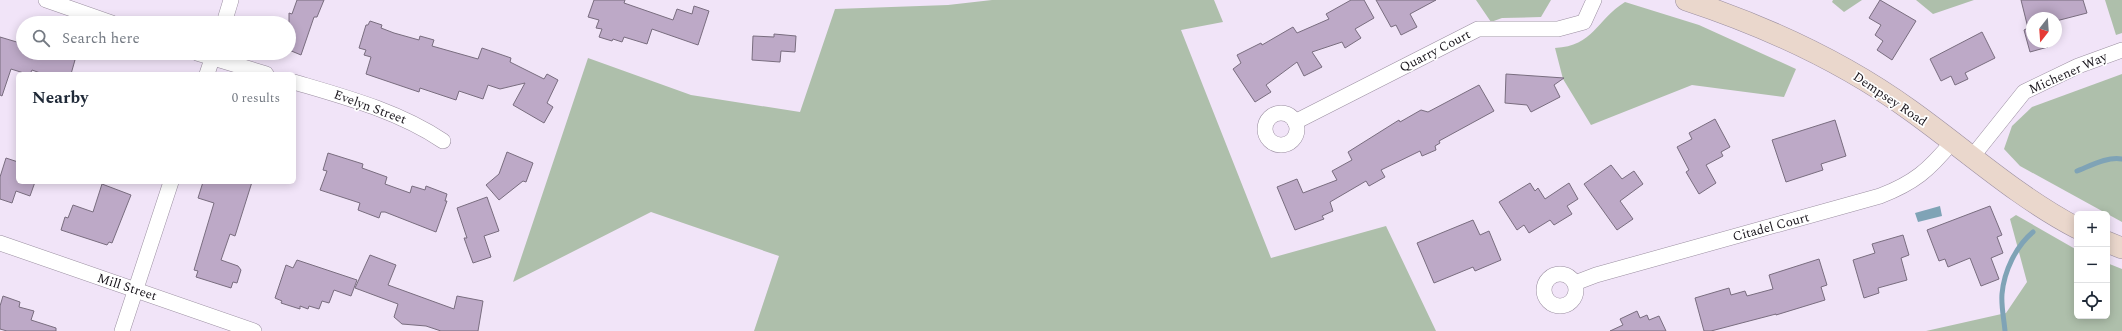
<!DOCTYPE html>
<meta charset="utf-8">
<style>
:root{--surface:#fff;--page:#f6f6f7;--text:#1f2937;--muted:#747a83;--line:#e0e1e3}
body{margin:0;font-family:Spectral,serif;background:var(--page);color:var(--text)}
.controls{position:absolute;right:12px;bottom:12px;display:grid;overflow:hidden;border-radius:6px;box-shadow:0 2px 10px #0003}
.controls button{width:36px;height:36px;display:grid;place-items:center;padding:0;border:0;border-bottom:1px solid var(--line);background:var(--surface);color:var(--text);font:20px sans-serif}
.compass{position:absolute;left:2026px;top:12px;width:36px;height:36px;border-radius:50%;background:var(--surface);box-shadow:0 2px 10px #0003;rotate:197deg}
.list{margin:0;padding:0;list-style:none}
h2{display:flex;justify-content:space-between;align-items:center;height:52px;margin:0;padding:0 16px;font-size:17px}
h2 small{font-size:13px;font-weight:400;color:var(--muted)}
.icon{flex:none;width:22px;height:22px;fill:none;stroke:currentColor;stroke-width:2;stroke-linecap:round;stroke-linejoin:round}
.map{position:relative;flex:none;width:2122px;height:331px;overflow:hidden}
.search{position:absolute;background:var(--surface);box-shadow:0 2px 10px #0003;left:16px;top:16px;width:280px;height:44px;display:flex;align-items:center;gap:10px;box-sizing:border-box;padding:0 14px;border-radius:22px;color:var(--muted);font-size:15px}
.panel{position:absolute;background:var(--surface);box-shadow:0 2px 10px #0003;left:16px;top:72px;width:280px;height:112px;border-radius:6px}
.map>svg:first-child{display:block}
</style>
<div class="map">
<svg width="2122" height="331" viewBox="0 0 2122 331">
<rect width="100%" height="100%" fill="#f1e4f8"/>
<g fill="#aebfab">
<path d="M992,0H1214L1223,22L1181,30L1271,258L1386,226L1436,331H754L779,256L651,212L513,282L588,58L691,95L800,112L835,9L948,5Z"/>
<path d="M1476,0H1551L1541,17L1502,18L1491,22Z"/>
<path d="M1833,0H1862L1844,12L1832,2Z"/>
<path d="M1916,0H1974L1933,14Z"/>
<path d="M2105,0H2122V33L2116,35Z"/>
<path d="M1625,2L1699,25L1796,69L1784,97L1692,85L1591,125L1563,79L1555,48C1594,46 1596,20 1625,2Z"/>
<path d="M2122,74V222L2020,166L2004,149L2012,126L2032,107Z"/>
<path d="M2016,215L2077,250V316H2107V263L2122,269V331H1926L2006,313L2027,282L2010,219Z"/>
</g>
<path fill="#7fa3b6" d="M1940,206L1942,216L1918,222L1915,213Z"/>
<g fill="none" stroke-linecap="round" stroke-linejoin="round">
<g stroke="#7fa3b6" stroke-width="5">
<path d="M2077,171C2090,166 2108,156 2122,159"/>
<path d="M2005,331C2004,319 2001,306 2002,294C2004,271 2016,246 2033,232"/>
</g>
</g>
<g fill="#bda9c7" stroke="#796d7f">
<path d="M297,0H324L317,17H314L301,55L289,50V13L292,14Z"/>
<path d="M594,0H625L624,3L673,20L677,9L692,14L694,6L709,11L698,45L652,29L647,44L624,37L622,42L613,39L612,41L599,37L602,29L596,28L599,20L588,17Z"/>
<path d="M1351,0H1364L1374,18L1355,29L1361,38L1345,48L1342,42L1312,52L1322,67L1304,76L1297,62L1266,85L1271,92L1255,102L1233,69L1241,63L1237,55L1261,43L1262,45L1293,27L1297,33L1329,19L1326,14Z"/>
<path d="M1376,0H1436L1410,14L1417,27L1401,35L1396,25L1391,27Z"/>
<path d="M1880,0L1916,21L1892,60L1877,50L1883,41L1875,35L1881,25L1869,18Z"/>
<path d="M2021,0H2083L2087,13L2056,21V18H2032V42H2046L2048,47L2030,52L2024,30L2028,28Z"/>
<path d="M370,21L382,25L381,28L394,33L419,40L420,36L434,40L432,46L478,59L482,48L511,58L510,62L544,79L547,74L558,80L547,103L553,107L544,123L513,105L525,83L500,89L488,85L483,99L459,91L456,100L420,88L419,92L366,74L371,57L364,55L366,50L359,48L366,25H368Z"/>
<path d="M1982,32L1995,58L1965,73L1968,79L1955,85L1951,76L1941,81L1930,59Z"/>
<path d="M774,34L796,36L795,52L781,51L780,62L752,60L753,36L774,37Z"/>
<path d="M0,37L20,43L19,46L23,48V53H54L75,60L71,74H43L32,70L30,74H27L11,69L2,96L0,95Z"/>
<path d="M1506,74L1564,78L1554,85L1560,97L1531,112L1527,105L1505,103Z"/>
<path d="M1479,85L1494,111L1439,141L1440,143L1435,146L1436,150L1422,156L1420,151L1381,170L1385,177L1369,186L1366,181L1330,202L1333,211L1322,216L1324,219L1295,230L1277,187L1297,179L1303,193L1337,180L1332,171L1352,160L1348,152L1399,120L1400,122L1421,110L1428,112Z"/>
<path d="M1715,119L1730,147L1721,152L1723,156L1706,165L1716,183L1699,194L1686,172L1689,170L1677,147L1692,139L1689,133Z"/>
<path d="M1835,120L1846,156L1821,164L1823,170L1786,182L1772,140Z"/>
<path d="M507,152L533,163L526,182L523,181L499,200L486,185L499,174Z"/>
<path d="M328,153L363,164L362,168L387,177L385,184L410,193L412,186L425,190L426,186L447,194L445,201H447L436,232L385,212H381L379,218L358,210L360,203L320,190L327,171L323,170Z"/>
<path d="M6,158L18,162V182H35L30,196L16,191L12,203L0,199V177Z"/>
<path d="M1611,165L1622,179L1634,171L1643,184L1620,201L1633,219L1617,230L1584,184Z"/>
<path d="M203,182H252L235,236L230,234L221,260L238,266L241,270L237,283L233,282L231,288L196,277L198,271L194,270L214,203L198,198Z"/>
<path d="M1530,183L1535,191L1538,188L1545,199L1569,183L1578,199L1567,206L1572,214L1554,225L1550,220L1529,233L1524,225L1517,230L1499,202Z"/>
<path d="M102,184L131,195L112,243L109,242L107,245L61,230L65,217L68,218L73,205L93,212Z"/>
<path d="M487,197L499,231L484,236L491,257L473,263L464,238H467L457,208Z"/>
<path d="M1990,206L2002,235L1997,237L2003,253L1991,258L1999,279L1981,286L1970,258L1948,267L1945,259L1939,261L1927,230Z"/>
<path d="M1473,220L1480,235L1489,231L1501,260L1475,271L1473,267L1434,283L1417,243Z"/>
<path d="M1903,235L1909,255L1901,258L1907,280L1878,288L1879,293L1864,298L1853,260L1875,253L1872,244Z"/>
<path d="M370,255L396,265L388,285L454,309L457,296L483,301L478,331H441L426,326L402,324L394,317L398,304L355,288Z"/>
<path d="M1819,259L1827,285L1821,287L1825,300L1776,315V314L1711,331H1704L1695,298L1729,288L1731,295L1745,291L1747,296L1773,289L1769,275Z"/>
<path d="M297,260L357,280L351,296L334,290L329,303L322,301L319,309L309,306L308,309L300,306V309L281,303L282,301L275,298L286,265L293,268Z"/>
<path d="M3,296L20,302L19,307L34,311L31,320L56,328V331H7L0,329V306Z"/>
<path d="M1637,311L1640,318L1647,315L1649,320L1659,316L1666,331H1610L1623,325L1620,319Z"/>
</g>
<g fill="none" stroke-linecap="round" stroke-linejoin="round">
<g stroke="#9b8fa1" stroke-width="16">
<g id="street">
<path d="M46,0L112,23"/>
<path d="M224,23L231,0"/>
<path d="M197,53L266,74"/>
<path d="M207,74L214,53"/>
<path d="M294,82C345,97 398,111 443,141"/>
<circle cx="1281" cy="129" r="16"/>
<path d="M1295,122L1478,29H1558L1584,22L1594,0"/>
<path d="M1972,157L2024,92L2078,66L2122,50"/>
<path d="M0,243L254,331"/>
<circle cx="1560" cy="290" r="16"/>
<path d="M1575,283L1596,275L1880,196C1914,183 1929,170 1952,142"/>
<path d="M122,331L171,182"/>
</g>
</g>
<g stroke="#9b8fa1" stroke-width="22">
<g id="secondary">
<path d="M1686,0C1765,26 1842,61 1910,110C1966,150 2016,196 2077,228"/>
<path d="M2107,242L2122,248"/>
</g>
</g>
<use href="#street" stroke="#fff" stroke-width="15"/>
<use href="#secondary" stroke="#ead7cc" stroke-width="21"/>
</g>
<g text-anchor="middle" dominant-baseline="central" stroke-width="3.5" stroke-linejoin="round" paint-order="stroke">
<g font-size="13" fill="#17131a" stroke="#fff">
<text transform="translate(1435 51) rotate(-27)">Quarry Court</text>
<text transform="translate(2068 73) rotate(-24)">Michener Way</text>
<text transform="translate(1890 99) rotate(34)">Dempsey Road</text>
<text transform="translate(370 107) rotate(20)">Evelyn Street</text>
<text transform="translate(1771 227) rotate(-15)">Citadel Court</text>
<text transform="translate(127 287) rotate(18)">Mill Street</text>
</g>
</g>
</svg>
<div class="controls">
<button>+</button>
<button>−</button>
<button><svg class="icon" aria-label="locate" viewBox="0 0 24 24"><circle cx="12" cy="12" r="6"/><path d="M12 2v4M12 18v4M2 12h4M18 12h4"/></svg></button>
</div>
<svg class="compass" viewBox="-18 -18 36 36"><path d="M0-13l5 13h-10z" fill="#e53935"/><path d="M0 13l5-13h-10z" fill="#747a83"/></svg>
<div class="search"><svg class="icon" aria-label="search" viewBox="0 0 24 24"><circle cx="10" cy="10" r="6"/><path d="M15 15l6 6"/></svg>Search here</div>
<section class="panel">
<h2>Nearby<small>0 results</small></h2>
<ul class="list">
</ul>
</section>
</div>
